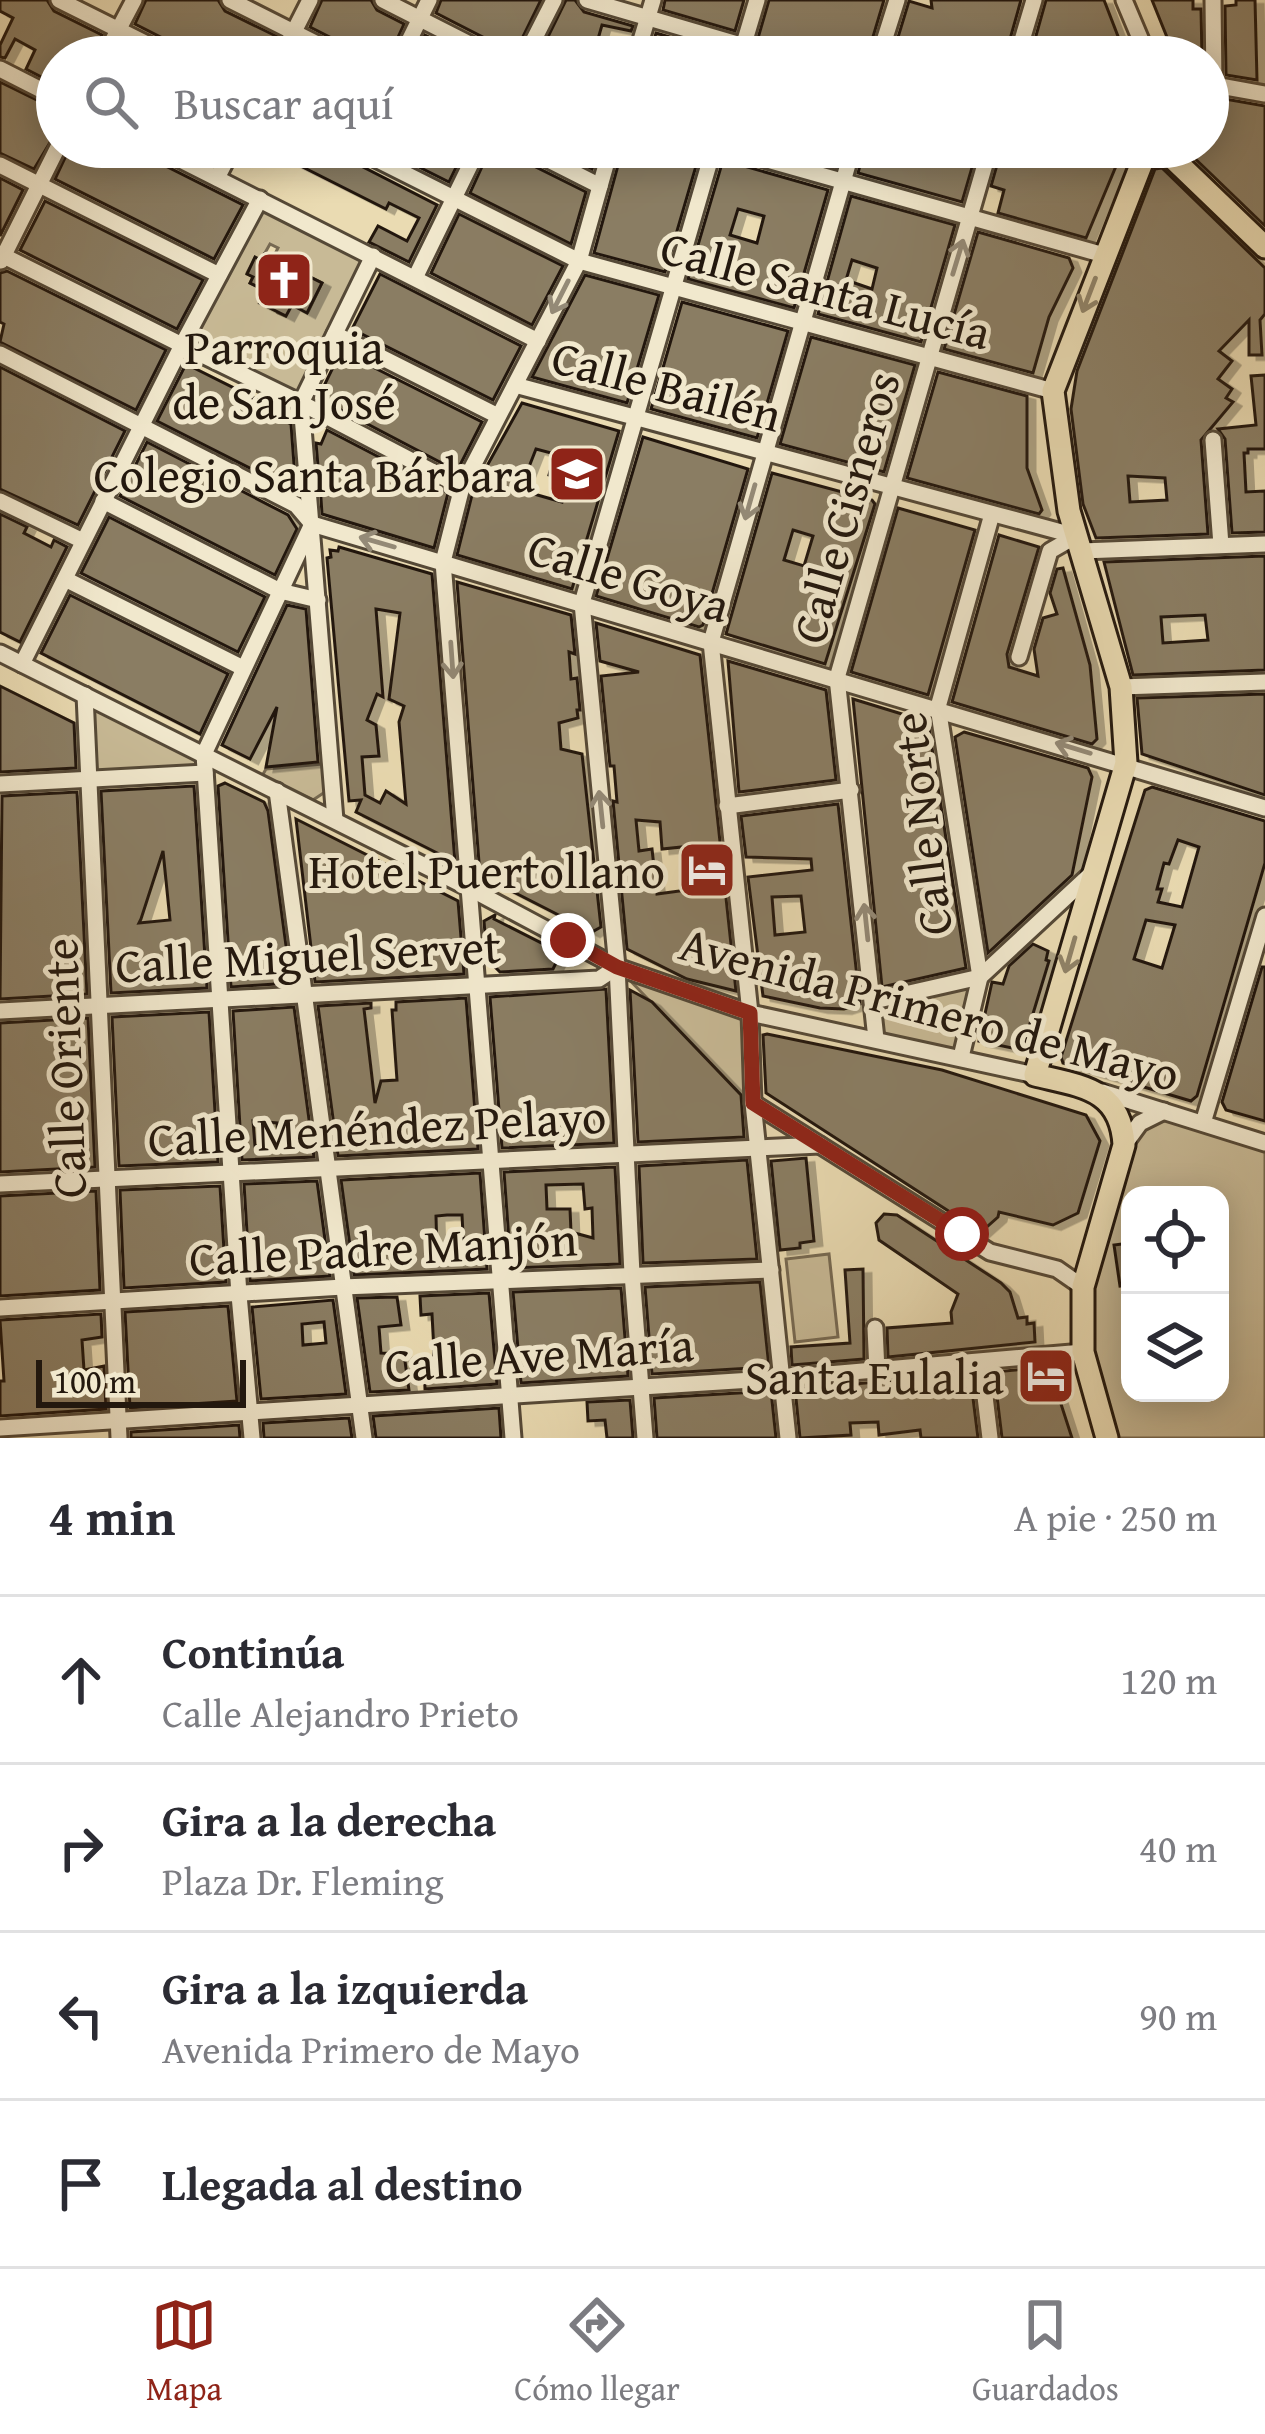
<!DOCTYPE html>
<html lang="es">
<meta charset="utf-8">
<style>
:root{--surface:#fff;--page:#f2f2f3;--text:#2b2b33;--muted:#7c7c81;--line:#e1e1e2;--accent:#8f2418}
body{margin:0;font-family:"Gentium Book Plus",serif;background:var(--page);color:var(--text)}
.controls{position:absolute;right:36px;bottom:36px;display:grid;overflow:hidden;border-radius:24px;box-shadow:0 6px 30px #0003}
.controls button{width:108px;height:108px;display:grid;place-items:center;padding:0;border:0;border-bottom:3px solid var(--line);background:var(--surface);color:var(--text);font:60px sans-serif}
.scale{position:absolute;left:36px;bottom:30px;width:210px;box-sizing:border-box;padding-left:12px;border:6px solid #23180e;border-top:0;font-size:33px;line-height:42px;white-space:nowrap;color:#23180e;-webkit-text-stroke:9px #f1e8cd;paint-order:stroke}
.stop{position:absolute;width:36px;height:36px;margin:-27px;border:9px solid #8f2418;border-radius:50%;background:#fff}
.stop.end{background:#8f2418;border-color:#fff;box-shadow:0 3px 12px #0008}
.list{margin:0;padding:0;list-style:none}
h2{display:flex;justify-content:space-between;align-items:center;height:156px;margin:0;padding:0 48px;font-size:51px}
h2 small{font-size:39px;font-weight:400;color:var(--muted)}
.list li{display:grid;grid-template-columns:78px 1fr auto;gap:36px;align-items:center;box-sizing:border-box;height:168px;padding:0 48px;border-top:3px solid var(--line)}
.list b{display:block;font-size:45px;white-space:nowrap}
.list p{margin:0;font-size:39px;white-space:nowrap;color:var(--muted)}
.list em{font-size:39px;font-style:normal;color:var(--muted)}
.icon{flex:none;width:66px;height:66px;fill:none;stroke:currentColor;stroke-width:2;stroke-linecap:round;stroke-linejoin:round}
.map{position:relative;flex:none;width:1265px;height:1438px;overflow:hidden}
.search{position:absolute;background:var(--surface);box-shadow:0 6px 30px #0003;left:36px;right:36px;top:36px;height:132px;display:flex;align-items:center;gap:30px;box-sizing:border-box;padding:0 42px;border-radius:66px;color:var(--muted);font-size:45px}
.sheet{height:828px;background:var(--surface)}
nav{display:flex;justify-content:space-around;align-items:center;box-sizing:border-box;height:168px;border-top:3px solid var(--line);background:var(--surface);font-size:33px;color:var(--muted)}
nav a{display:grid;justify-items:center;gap:6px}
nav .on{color:var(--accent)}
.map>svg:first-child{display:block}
</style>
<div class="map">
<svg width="1265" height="1438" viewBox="0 0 1265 1438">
<defs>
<filter id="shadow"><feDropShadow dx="8" dy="4.5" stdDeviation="0" flood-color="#0004"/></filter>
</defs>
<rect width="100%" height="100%" fill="#eadbb2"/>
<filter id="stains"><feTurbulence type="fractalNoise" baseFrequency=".00167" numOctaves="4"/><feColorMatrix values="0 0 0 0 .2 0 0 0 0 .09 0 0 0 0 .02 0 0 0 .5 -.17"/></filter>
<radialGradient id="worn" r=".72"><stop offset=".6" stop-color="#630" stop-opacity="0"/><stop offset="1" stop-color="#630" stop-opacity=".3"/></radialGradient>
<g fill="#c8ba96" stroke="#766952" stroke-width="3" fill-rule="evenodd">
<path d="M260,199L373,256L301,403L182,345ZM270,244L278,248L273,258L322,283L308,312L288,303L285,316L278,313L281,306L260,303L269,292L250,283L253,277L247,273L255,258L261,260Z"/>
<path d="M85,695L204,754L205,772L90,779Z"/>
<path d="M323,764L325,792L313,800L262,776L266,769Z"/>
<path d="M617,967L750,1013L754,1109Z"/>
<path d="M980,977L961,1057L876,1039L874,1001Z"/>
<path d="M1153,1114L1265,1142V1438H1107L1083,1287L1124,1145ZM1130,1195H1220V1393H1130Z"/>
<path d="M829,1254L838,1337L795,1342L786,1259Z"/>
</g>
<g fill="#8a7d63" stroke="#23180e" stroke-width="3" fill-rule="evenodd" filter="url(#shadow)">
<path d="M0,0H47L54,11L102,35L92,57H57V85L26,69L35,50L15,39L5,58L0,57V45L13,18L0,11Z"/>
<path d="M146,0H218L225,11L278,37L269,57H185L178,46L135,24Z"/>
<path d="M322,0H371L377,10L404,24L389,57H355L349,47L310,27Z"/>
<path d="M441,0H541L513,57H507L500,46L436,13Z"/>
<path d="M566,0H575L584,12L633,26L631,31L602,25L596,46L621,53V57H538Z"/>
<path d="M665,0H744L735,31L663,10Z"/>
<path d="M769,0H884L867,57H794L786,46L758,38Z"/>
<path d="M931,0H1021L1005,57H892L909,1L932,8Z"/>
<path d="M1046,0H1104L1126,57H1030Z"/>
<path d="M1152,0H1193V9H1201L1202,57H1175Z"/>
<path d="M1236,0H1255L1257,80L1226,75L1225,6L1236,5Z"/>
<path d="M656,33L728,54V57H649Z"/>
<path d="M425,35L469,57H414Z"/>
<path d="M0,82L57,110V131L34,169L0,153Z"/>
<path d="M1208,96L1265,106V226L1183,147H1208Z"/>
<path d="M70,147L95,152L97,147H143L150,158L243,205L214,259L55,179Z"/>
<path d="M263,147H324L437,205L409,262L369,242L378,226L407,241L419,218L389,203L386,209Z"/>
<path d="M379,147H466L449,182Z"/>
<path d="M491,147H511L518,158L586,192L571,244L470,193Z"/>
<path d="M550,147H599L592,169Z"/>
<path d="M623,147L701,149L665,272L594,253Z"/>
<path d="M765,147H841L835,167Z"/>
<path d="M865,147H978L962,202L858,173Z"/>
<path d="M1002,147H1124L1086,238L998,213L1004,190L991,186Z"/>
<path d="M723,160L828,190L794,308L688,279ZM738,209L764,216L757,243L730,235Z"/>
<path d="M1162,168L1265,268V314L1260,320L1262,355H1249V320L1219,351L1232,361L1218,379L1232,389L1226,398L1233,402L1201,440L1208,534L1096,538L1083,504L1071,409L1077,371L1155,169ZM1128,476L1165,478L1167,500L1130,502Z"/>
<path d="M0,178L23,190L0,236Z"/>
<path d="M851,196L955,225L921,342L818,314ZM852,260L877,268L872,289L846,280Z"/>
<path d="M45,201L203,280L177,329L20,250Z"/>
<path d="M459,214L563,266L532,325L431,273Z"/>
<path d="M978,232L1069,258L1073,268L1049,317L1033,373L944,349Z"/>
<path d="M264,254L322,283L307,313L292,305L286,316L260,303L266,291L250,283L253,277L247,274L255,257L261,260Z"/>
<path d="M7,271L166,350L136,410L0,342L4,324L0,322V273Z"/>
<path d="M380,274L521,346L493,400L352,329Z"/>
<path d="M585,275L659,295L627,403L532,377Z"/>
<path d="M682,302L788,331L757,438L651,409Z"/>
<path d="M811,337L915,365L884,472L780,444Z"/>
<path d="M341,351L482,422L457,471L318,398Z"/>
<path d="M186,364L284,413L280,419L291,424L295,478L286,479L283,485L157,421Z"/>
<path d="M0,367L125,431L78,525L0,489Z"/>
<path d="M938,372L1027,396V468L1042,510L1039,514L907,478Z"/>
<path d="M1265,375V449H1248V453H1244L1246,492L1265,491V532L1232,533L1225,439L1218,429L1256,425L1251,376Z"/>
<path d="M522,403L619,431L572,589L457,555L473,491ZM536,449L555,454L549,475L567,480L562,502L520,490Z"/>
<path d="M327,430L448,493L434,548L322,514L320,484L325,472L319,478L316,443L321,444Z"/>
<path d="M643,437L748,469L703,625L699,627L596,596Z"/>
<path d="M147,442L288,515L297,529L275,575L120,496Z"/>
<path d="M772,473L872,500L875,504L825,664L726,634ZM793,530L813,536L804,566L784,560Z"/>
<path d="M898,508L975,530L928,695L851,672Z"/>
<path d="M0,514L27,527L24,533L51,547L54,540L67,547L20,642L0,632Z"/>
<path d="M109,517L265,597L238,652L81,573Z"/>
<path d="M999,535L1039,547L1007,654L1009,667L1038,676L1034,649L1043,618L1057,614L1050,593L1057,569L1063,568L1090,665L1097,739L1092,744L952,702Z"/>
<path d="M339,547L432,574L455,862L356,812L361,800L349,801L327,558L331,557L330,550L338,551ZM376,609L400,613L389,699L404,706L399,722L406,804L386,791L380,803L365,795L362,757L379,756L376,725L367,720L377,694L383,697Z"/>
<path d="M1265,556V670L1133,675L1104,562ZM1205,615L1208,640L1163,643L1161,617Z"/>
<path d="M457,582L571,615L575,654L569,652L571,679L577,678L580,710H577L578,718L559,723L561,749L582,754L601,927L592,932L480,875Z"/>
<path d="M70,595L228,674L200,734L41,653Z"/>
<path d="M287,605L306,609L318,762L266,767L277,707L250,759L222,745Z"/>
<path d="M596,623L700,655L736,991L687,979L627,949L613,801L617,802L614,766H610L601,676L639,672L600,661ZM636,820L660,822L662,849L682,847L687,890L657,894L652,849L639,851Z"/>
<path d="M728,661L826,690L836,780L739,792Z"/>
<path d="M0,686L74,723L76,768L0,772Z"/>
<path d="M1265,694V795L1142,754L1137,698Z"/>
<path d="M853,699L928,722L966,968L882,987Z"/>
<path d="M964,732L1088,768L1092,777L1072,875L988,953L955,737Z"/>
<path d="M225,783L264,802L268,811L291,983L231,987L218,786Z"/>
<path d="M194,786L207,988L111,993L101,791ZM163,851L170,920L139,923L141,919Z"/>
<path d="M1152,787L1265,821V863L1197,1096L1191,1101L1063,1063L1061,1057L1145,790ZM1178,840L1199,847L1182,907L1158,902L1162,889H1157L1164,863L1169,864ZM1146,920L1175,925L1162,968L1134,959Z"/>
<path d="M77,792L87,994L0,999L2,796Z"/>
<path d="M838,804L860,1004L844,1009L820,1008L763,996L748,877L812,870L811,859L746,857L741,816ZM801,896L805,932L775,935L772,897Z"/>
<path d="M296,819L458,901L464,974L315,982Z"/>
<path d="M495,915L494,919L561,953L553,969L500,972L487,959L484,921Z"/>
<path d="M1033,944L1048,951L1046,960L1049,961L1022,1050L979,1041L992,982L1003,984L1009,966Z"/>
<path d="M1262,967H1265V1121L1226,1110L1222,1102Z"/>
<path d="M606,989L614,1143L502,1148L490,997Z"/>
<path d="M630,990L652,1002L741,1095L744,1137L638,1142Z"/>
<path d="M466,998L478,1149L338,1156L318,1006L371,1003V1008L364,1009L375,1103L381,1081L397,1080L392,1010H396V1002Z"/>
<path d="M294,1007L314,1157L242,1160L233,1011ZM253,1121L277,1123L278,1145L255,1146Z"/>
<path d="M209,1012L218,1162L119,1166L112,1017Z"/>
<path d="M88,1018L95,1167L0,1172V1023Z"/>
<path d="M767,1034L942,1070L1086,1115L1100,1141L1078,1213L1053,1225L999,1212L998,1217L981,1232L766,1093L763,1035Z"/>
<path d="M806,1158L814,1241L800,1243V1248L780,1250L771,1161Z"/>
<path d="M747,1160L757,1259L643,1263L639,1166Z"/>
<path d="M615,1167L620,1264L511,1268L504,1172ZM583,1184L585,1209L592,1208L593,1238L571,1232L570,1209H547L546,1185Z"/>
<path d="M480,1173L487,1269L354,1275L341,1180ZM447,1215H462L464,1253L437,1252L436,1216Z"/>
<path d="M317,1181L330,1276L250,1281L244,1184Z"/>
<path d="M220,1186L226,1282L124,1288L120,1190Z"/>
<path d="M96,1191L100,1290L0,1296V1196Z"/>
<path d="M884,1214L897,1215L1001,1283L1010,1292L1018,1318L1027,1317V1324L1034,1323L1035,1342L888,1357L887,1328L952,1323L951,1312L958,1294L879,1240L876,1223Z"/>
<path d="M1130,1243V1285L1120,1286L1114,1245Z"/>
<path d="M863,1269L864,1359L792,1365L791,1347L850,1343L845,1270Z"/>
<path d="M760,1282L769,1367L652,1374L645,1287Z"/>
<path d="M621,1288L628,1376L521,1383L513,1292Z"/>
<path d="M489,1293L497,1384L425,1389L424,1361H433L434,1352L432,1314L421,1315L420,1296Z"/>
<path d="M397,1297L401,1325L379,1327L381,1353L404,1354L409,1390L370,1392L357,1298Z"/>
<path d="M333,1300L346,1394L261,1399L252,1307ZM324,1322L326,1343L303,1345L302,1324Z"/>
<path d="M228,1306L237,1401L130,1408L125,1312Z"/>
<path d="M101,1314L102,1337L82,1340L84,1370L104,1366L106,1409L0,1416V1381H4L0,1320Z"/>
<path d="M1045,1367L1051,1373L1072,1438H1002L994,1372Z"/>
<path d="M970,1374L978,1438H921L920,1430L879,1435L878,1422L850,1423L851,1435L800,1438L795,1389Z"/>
<path d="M771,1391L776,1438H657L654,1398Z"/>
<path d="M630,1400L633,1438H607L605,1420L588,1421L587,1402Z"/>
<path d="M499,1408L501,1438H376L373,1416Z"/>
<path d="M349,1418L352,1438H264L263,1423Z"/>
<path d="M239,1425L240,1438H131V1432Z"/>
</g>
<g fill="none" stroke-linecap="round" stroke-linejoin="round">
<g stroke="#554937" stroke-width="21">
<g id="minor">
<path d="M59,0L173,57"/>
<path d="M230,0L343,57"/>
<path d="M383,0L495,57"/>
<path d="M587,0L782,57"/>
<path d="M1124,0L1148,57"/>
<path d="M1213,0L1214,85"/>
<path d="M104,57L134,0"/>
<path d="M281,57L310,0"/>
<path d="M401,57L429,0"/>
<path d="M525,57L554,0"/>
<path d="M636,57L653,0"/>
<path d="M740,57L757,0"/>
<path d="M879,57L897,0"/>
<path d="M1017,57L1034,0"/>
<path d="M0,69L57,98"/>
<path d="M1209,84L1265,94"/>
<path d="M155,147L538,341"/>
<path d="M352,147L579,261L1053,391"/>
<path d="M523,147L600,186"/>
<path d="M721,147L1104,255"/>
<path d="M0,165L219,275"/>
<path d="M217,178L233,147"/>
<path d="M260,199L182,345L301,403L373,256"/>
<path d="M0,254L182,345L22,664"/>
<path d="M1,261L58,147"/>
<path d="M415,278L479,147"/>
<path d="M335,334L498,416"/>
<path d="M0,354L296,505L312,524L1265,808"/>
<path d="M515,385L1076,536"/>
<path d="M301,403L335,820"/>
<path d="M301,403L462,487"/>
<path d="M1213,440L1221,545"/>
<path d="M0,501L83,541"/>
<path d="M103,501L280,591L318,600"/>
<path d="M1082,551L1265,544"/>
<path d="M65,579L243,668"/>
<path d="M0,653L467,887L617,967L750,1013L1035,1075"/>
<path d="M1019,657L1050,551L1076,536"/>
<path d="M1121,687L1265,682"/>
<path d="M85,695L119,1438"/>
<path d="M0,784L205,773"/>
<path d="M277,791L364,1438"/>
<path d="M727,806L851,790"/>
<path d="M874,1001L980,977L1092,873"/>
<path d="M0,1011L599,979L617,967"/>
<path d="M876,1039L837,678L990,147"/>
<path d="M961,1057L980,977L938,707L992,514"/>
<path d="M1102,1092L1265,1143"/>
<path d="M753,1103L990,1252L1057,1269L1083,1287"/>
<path d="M1203,1123L1265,916"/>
<path d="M1124,1145L1140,1123L1164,1111"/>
<path d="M0,1184L820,1145"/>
<path d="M0,1308L343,1287L771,1270"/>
<path d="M875,1328L877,1371"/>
<path d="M981,1363L990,1438"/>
<path d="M0,1428L782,1378L1083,1352"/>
<path d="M252,1438L239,1295L204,754L312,524"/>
<path d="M513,1438L443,562L462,487L579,261L611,147"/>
<path d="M645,1438L632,1274L617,967L582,603L714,147"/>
<path d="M788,1438L753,1103L750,1013L711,642L853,147"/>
</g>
</g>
<g stroke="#23180e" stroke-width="27">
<g id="major">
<path d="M1161,147L1265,247"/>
<path d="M1107,1438L1083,1352V1287L1124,1145C1121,1088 1080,1086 1035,1075L1126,763L1121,687L1069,511L1053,391L1148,147"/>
</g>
</g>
<use href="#minor" stroke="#f1e8cd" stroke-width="15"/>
<use href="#major" stroke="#eadbb2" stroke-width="21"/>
</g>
<defs><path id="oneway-shaft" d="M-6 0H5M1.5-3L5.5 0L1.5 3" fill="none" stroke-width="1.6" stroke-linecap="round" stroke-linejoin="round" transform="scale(3)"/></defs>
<g stroke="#948a77">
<use href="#oneway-shaft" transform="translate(958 257) rotate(-73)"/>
<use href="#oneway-shaft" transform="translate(560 297) rotate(117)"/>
<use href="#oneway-shaft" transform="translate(750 502) rotate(106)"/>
<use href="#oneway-shaft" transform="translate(377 542) rotate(-164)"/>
<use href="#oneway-shaft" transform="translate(452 660) rotate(86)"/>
<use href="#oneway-shaft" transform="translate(1073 748) rotate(-163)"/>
<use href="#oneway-shaft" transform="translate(601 809) rotate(-96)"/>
<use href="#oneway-shaft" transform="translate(866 922) rotate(-96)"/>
</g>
<g stroke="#908368">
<use href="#oneway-shaft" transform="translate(1089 295) rotate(111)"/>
<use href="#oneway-shaft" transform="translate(1070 955) rotate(106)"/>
</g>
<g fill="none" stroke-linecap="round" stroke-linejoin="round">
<path stroke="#8f2418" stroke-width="15" d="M568,940L617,967L750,1013L753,1103L962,1234"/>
</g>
<defs>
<g id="church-square" transform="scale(3)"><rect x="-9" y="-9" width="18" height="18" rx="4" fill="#8f2418" stroke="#f1e8cd"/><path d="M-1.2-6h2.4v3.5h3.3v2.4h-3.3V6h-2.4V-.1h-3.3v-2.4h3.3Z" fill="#fff"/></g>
<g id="school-square" transform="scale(3)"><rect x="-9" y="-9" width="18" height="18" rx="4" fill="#8f2418" stroke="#f1e8cd"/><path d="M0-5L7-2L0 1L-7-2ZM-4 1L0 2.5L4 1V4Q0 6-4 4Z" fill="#fff"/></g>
<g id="hotel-square" transform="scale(3)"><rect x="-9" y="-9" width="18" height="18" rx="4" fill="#8f2418" stroke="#f1e8cd"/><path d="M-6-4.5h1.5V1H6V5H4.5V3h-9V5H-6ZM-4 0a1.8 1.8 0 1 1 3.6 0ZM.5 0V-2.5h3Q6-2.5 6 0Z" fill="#fff"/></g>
</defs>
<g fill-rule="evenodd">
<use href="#church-square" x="284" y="280"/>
<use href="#school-square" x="577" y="474"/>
<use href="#hotel-square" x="707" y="870"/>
<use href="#hotel-square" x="1046" y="1376"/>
</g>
<g text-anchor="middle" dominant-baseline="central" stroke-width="10" stroke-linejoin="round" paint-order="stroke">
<g font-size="48" fill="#23180e" stroke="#f1e8cd">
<text transform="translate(826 289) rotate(15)">Calle Santa Lucía</text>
<text transform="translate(667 385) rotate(15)">Calle Bailén</text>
<text transform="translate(845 507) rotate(-74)">Calle Cisneros</text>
<text transform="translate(629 576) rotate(17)">Calle Goya</text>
<text transform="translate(921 824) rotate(-97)">Calle Norte</text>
<text transform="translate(308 955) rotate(-3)">Calle Miguel Servet</text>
<text transform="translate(930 1008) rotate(15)">Avenida Primero de Mayo</text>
<text transform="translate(64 1068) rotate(-92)">Calle Oriente</text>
<text transform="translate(377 1127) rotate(-3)">Calle Menéndez Pelayo</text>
<text transform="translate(383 1248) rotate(-3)">Calle Padre Manjón</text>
<text transform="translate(539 1354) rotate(-4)">Calle Ave María</text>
</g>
<g font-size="48" fill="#23180e" stroke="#f1e8cd" text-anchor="end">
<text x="284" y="346" text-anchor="middle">Parroquia<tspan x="284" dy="55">de San José</tspan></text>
<text x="535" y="474">Colegio Santa Bárbara</text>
<text x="665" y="870">Hotel Puertollano</text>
<text x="1004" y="1376">Santa Eulalia</text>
</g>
</g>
<rect width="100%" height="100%" filter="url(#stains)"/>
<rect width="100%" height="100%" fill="url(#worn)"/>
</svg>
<div class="controls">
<button><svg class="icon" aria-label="locate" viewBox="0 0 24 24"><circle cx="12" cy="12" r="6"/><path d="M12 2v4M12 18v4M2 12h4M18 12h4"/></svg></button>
<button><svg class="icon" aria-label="layers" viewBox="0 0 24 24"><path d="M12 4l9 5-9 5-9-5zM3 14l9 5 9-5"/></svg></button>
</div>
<div class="scale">100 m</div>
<div class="stop" style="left:962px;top:1234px"></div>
<div class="stop end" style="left:568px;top:940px"></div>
<div class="search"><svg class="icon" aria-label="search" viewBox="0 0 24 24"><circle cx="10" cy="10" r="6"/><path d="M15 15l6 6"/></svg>Buscar aquí</div>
</div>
<section class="sheet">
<h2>4 min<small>A pie · 250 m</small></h2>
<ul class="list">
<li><svg class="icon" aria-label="ahead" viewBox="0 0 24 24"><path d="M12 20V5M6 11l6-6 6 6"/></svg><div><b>Continúa</b><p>Calle Alejandro Prieto</p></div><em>120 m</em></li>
<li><svg class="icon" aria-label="right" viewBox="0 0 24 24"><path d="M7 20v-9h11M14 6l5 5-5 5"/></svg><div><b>Gira a la derecha</b><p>Plaza Dr. Fleming</p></div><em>40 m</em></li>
<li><svg class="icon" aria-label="left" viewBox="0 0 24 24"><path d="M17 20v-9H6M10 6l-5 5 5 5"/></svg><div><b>Gira a la izquierda</b><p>Avenida Primero de Mayo</p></div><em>90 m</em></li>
<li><svg class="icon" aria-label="arrive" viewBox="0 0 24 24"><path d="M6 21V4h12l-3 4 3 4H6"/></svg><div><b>Llegada al destino</b></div></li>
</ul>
</section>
<nav>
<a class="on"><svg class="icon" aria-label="map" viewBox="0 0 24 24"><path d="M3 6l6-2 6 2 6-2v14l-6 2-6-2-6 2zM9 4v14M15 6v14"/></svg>Mapa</a>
<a><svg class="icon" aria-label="directions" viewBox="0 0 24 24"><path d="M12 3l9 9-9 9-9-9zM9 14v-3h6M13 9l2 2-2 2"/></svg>Cómo llegar</a>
<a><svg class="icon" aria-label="saved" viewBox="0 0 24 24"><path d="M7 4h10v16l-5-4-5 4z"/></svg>Guardados</a>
</nav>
